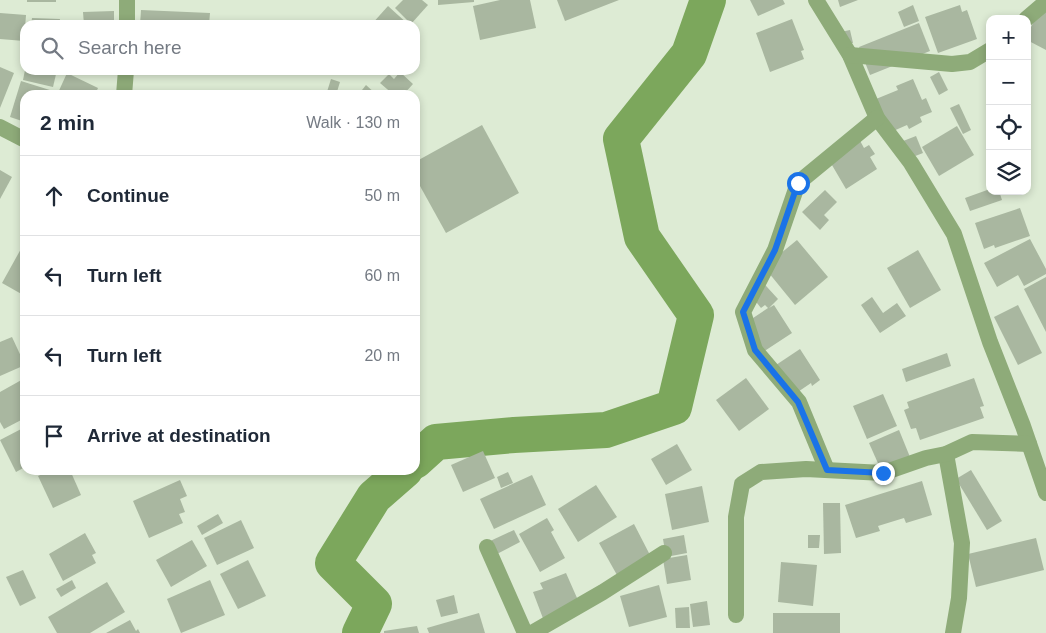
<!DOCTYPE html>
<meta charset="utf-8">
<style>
:root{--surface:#fff;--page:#f6f6f7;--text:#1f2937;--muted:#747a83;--line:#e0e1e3}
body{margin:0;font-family:Arial,sans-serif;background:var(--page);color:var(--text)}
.controls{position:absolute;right:15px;top:15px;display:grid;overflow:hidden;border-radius:10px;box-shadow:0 2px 8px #0003}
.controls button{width:45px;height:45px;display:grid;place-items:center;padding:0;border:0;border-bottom:1px solid var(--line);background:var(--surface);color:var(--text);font:25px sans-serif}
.stop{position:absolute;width:15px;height:15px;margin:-11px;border:4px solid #1a73e8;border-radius:50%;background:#fff}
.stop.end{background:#1a73e8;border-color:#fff;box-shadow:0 1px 5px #0008}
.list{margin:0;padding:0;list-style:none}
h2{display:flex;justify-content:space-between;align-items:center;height:65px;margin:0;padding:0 20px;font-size:21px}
h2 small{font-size:16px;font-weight:400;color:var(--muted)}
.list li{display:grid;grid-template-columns:32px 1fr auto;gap:15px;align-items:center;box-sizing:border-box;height:80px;padding:0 20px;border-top:1px solid var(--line)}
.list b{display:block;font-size:19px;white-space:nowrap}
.list em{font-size:16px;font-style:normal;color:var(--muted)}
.icon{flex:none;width:28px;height:28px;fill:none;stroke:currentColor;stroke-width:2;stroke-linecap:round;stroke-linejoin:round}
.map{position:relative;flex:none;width:1046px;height:633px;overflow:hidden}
.search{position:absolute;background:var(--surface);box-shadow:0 2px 8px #0003;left:20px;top:20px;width:400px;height:55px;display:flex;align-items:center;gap:12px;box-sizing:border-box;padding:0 18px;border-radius:15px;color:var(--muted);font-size:19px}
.panel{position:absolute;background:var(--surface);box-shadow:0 2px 8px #0003;left:20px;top:90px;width:400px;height:385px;border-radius:15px}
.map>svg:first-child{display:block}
</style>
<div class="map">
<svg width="1046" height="633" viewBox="0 0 1046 633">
<rect width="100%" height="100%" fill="#ddebd4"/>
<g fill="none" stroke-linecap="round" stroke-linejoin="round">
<g stroke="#7ca75c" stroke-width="36">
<path d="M415,461L436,442L514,435L606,430L674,407L696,315L642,237L621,139L689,54L708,0"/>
<path d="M360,633L374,604L333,563L374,497L405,470"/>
</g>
</g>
<g fill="#a9b7a0">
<rect x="27" y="0" width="29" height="2"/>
<path d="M403,0H422L428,5L411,24L395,8Z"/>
<path d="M438,0H474V2L438,5Z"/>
<path d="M500,0H530L536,28L480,40L473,6Z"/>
<path d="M557,0H619L565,21Z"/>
<path d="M750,0H783L785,4L758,16Z"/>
<path d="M838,0H858L840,7Z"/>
<path d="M1046,0V50L1027,40V34Z"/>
<path d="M913,5L919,21L904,27L898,12Z"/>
<path d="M960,5L962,12L967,10L977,39L938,53L925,17Z"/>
<path d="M388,6L409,25H371Z"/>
<path d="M141,10L210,13L209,25H140Z"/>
<path d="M114,11V25H84L83,12Z"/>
<path d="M0,13L26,15L24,41L0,39Z"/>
<path d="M32,18L60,19L59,25H31Z"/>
<path d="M792,19L804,50L801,51L804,59L770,72L756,33Z"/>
<path d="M919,23L930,51L870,75L859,47Z"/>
<path d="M850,30L853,43L840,46L836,33Z"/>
<path d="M0,67L14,73L0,108Z"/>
<path d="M25,70H57L53,87L23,80Z"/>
<path d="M400,72L413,84L403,95H394L380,83L389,74L394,79Z"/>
<path d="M939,72L948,90L939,95L930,77Z"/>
<path d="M67,73L98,88L95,95H57Z"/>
<path d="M331,79L340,82L336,95H326Z"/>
<path d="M913,79L922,100L926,98L932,112L920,117L922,122L909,129L907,125L891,132L876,99L898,90L896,86Z"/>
<path d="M21,81L53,91L52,95H25V122L10,117Z"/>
<path d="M366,85L377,95H358Z"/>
<path d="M959,104L971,130L963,134L950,108Z"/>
<path d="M482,125L519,193L446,233L415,177V162Z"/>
<path d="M957,126L974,155L939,176L922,147Z"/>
<path d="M916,136L923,153L905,160L898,143Z"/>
<path d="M858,137L864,148L869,145L875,154L870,157L877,169L846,189L829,160Z"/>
<path d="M0,170L12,177L0,199Z"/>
<path d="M990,189V191H999L1002,200L970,211L965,198Z"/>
<path d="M825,190L837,202L824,215L829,220L820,230L802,212Z"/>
<path d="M1020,208L1030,236L995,248L994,245L984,249L975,223Z"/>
<path d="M1030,239L1046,269V274L1024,286L1018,275L997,287L984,263Z"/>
<path d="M797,240L828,277L795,305L764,267Z"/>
<path d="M22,247L25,248V296L2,283Z"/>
<path d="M918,250L941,290L910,308L887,268Z"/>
<path d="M758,277L778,299L769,308L774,305L792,333L763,352L744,324L768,308L765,305L761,308L753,298Z"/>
<path d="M1046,277V332L1024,289Z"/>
<path d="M872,297L883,313L897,303L906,316L880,333L861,305Z"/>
<path d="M1018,305L1042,353L1018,365L994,317Z"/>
<path d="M12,337L25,365L0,376V342Z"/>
<path d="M800,349L820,380L812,386L811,383L789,398L770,369Z"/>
<path d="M947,353L951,366L906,382L902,369Z"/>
<path d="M25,378V418L4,429L0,422V392Z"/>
<path d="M746,378L769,409L739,431L716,400Z"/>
<path d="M974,378L984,406L980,407L984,418L920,440L916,428L911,429L904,410L909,408L907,402Z"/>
<path d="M883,394L897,426L867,439L853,406Z"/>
<path d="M25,427V467L16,472L0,440Z"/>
<path d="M899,430L910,457L881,470L869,443Z"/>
<path d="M677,444L692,470L666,485L651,459Z"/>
<path d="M483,451L495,478L463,492L451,465Z"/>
<path d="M52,470H70L81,495L53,508L38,476Z"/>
<path d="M971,470L1002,521L987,530L956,479Z"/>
<path d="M508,472L513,483L501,488L497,477Z"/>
<path d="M532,475L546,505L494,529L480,499Z"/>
<path d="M180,480L187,496L180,499L185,512L179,514L183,523L149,538L133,501Z"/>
<path d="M922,481L932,515L906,523L904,518L878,526L880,531L856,538L845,505Z"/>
<path d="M596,485L617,517L578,542L558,509Z"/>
<path d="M702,486L709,522L672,530L665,494Z"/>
<path d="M823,503H840L841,553L824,554Z"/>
<path d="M218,514L223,523L202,535L197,526Z"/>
<path d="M547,518L554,530L551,532L565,558L540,572L519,534Z"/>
<path d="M241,520L254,548L217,565L204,538Z"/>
<path d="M634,524L651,557L617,575L599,543Z"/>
<path d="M514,530L520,542L495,555L488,542Z"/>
<path d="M85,533L96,553L92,555L96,563L63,581L49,554Z"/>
<path d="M684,535L687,553L666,557L663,539Z"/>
<path d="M808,535H820L819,548H808Z"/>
<path d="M1036,538L1044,570L976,587L968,554Z"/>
<path d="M192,540L207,566L171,587L156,560Z"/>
<path d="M687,555L691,580L667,584L663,559Z"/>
<path d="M248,560L266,596L238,609L220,574Z"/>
<path d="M781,562L817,565L813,606L778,602Z"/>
<path d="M23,570L36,598L20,606L6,577Z"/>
<path d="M566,573L581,607L544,621L533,592L543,589L540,583Z"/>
<path d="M72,580L76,588L61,597L56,589Z"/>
<path d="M210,580L225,615L181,633L167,599Z"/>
<path d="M107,582L125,612L90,633H57L48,617Z"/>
<path d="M659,585L667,617L629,627L620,596Z"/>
<path d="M454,595L458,613L441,617L436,600Z"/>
<path d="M707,601L710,625L693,627L690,604Z"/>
<path d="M689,607L690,628H676L675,608Z"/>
<path d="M479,613L485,633H429L427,628Z"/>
<rect x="773" y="613" width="67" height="20"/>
<path d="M130,620L136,631L138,629L140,633H106Z"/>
<path d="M417,626L419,633H384V631Z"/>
</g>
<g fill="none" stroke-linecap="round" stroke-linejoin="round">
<g stroke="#8eab79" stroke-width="16">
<path d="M127,0V25"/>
<path d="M816,0L850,55L877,118L911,163L954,234L990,342L1023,426L1046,493"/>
<path d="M1026,19L1046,2"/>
<path d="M850,55L952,64L970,62L990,50"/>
<path d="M124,95L126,70"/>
<path d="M0,127L25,140"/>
<path d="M946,454L962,543L959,598L953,633"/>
<path d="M827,470L799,402L755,350L743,312L775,250L798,183L877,118"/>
<path d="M487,547L525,633"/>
<path d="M736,615V517L742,484L761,472L806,469L883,473L926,458L946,454L972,442L1029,444"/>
<path d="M532,633L603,592L664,553"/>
</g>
</g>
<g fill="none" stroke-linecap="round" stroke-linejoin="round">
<path stroke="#1a73e8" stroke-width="6" d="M798,183L775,250L743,312L755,350L798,402L827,470L883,473"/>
</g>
</svg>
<div class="controls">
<button>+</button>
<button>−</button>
<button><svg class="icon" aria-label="locate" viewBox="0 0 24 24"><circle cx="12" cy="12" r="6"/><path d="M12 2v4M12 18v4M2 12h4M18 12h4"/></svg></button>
<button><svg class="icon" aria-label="layers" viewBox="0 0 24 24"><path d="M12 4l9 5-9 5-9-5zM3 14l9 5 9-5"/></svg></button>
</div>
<div class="stop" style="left:798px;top:183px"></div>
<div class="stop end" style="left:883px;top:473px"></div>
<div class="search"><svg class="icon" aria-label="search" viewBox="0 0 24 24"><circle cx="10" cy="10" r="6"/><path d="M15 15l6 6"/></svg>Search here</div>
<section class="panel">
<h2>2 min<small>Walk · 130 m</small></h2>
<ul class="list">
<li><svg class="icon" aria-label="ahead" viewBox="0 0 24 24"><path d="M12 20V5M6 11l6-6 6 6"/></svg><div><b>Continue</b></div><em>50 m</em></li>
<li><svg class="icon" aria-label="left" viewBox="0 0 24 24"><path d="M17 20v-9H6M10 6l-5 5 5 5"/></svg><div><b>Turn left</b></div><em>60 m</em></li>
<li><svg class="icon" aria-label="left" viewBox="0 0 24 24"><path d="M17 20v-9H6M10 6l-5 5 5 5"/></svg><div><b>Turn left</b></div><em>20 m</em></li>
<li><svg class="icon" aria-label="arrive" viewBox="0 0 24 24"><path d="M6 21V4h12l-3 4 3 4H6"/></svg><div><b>Arrive at destination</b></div></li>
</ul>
</section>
</div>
